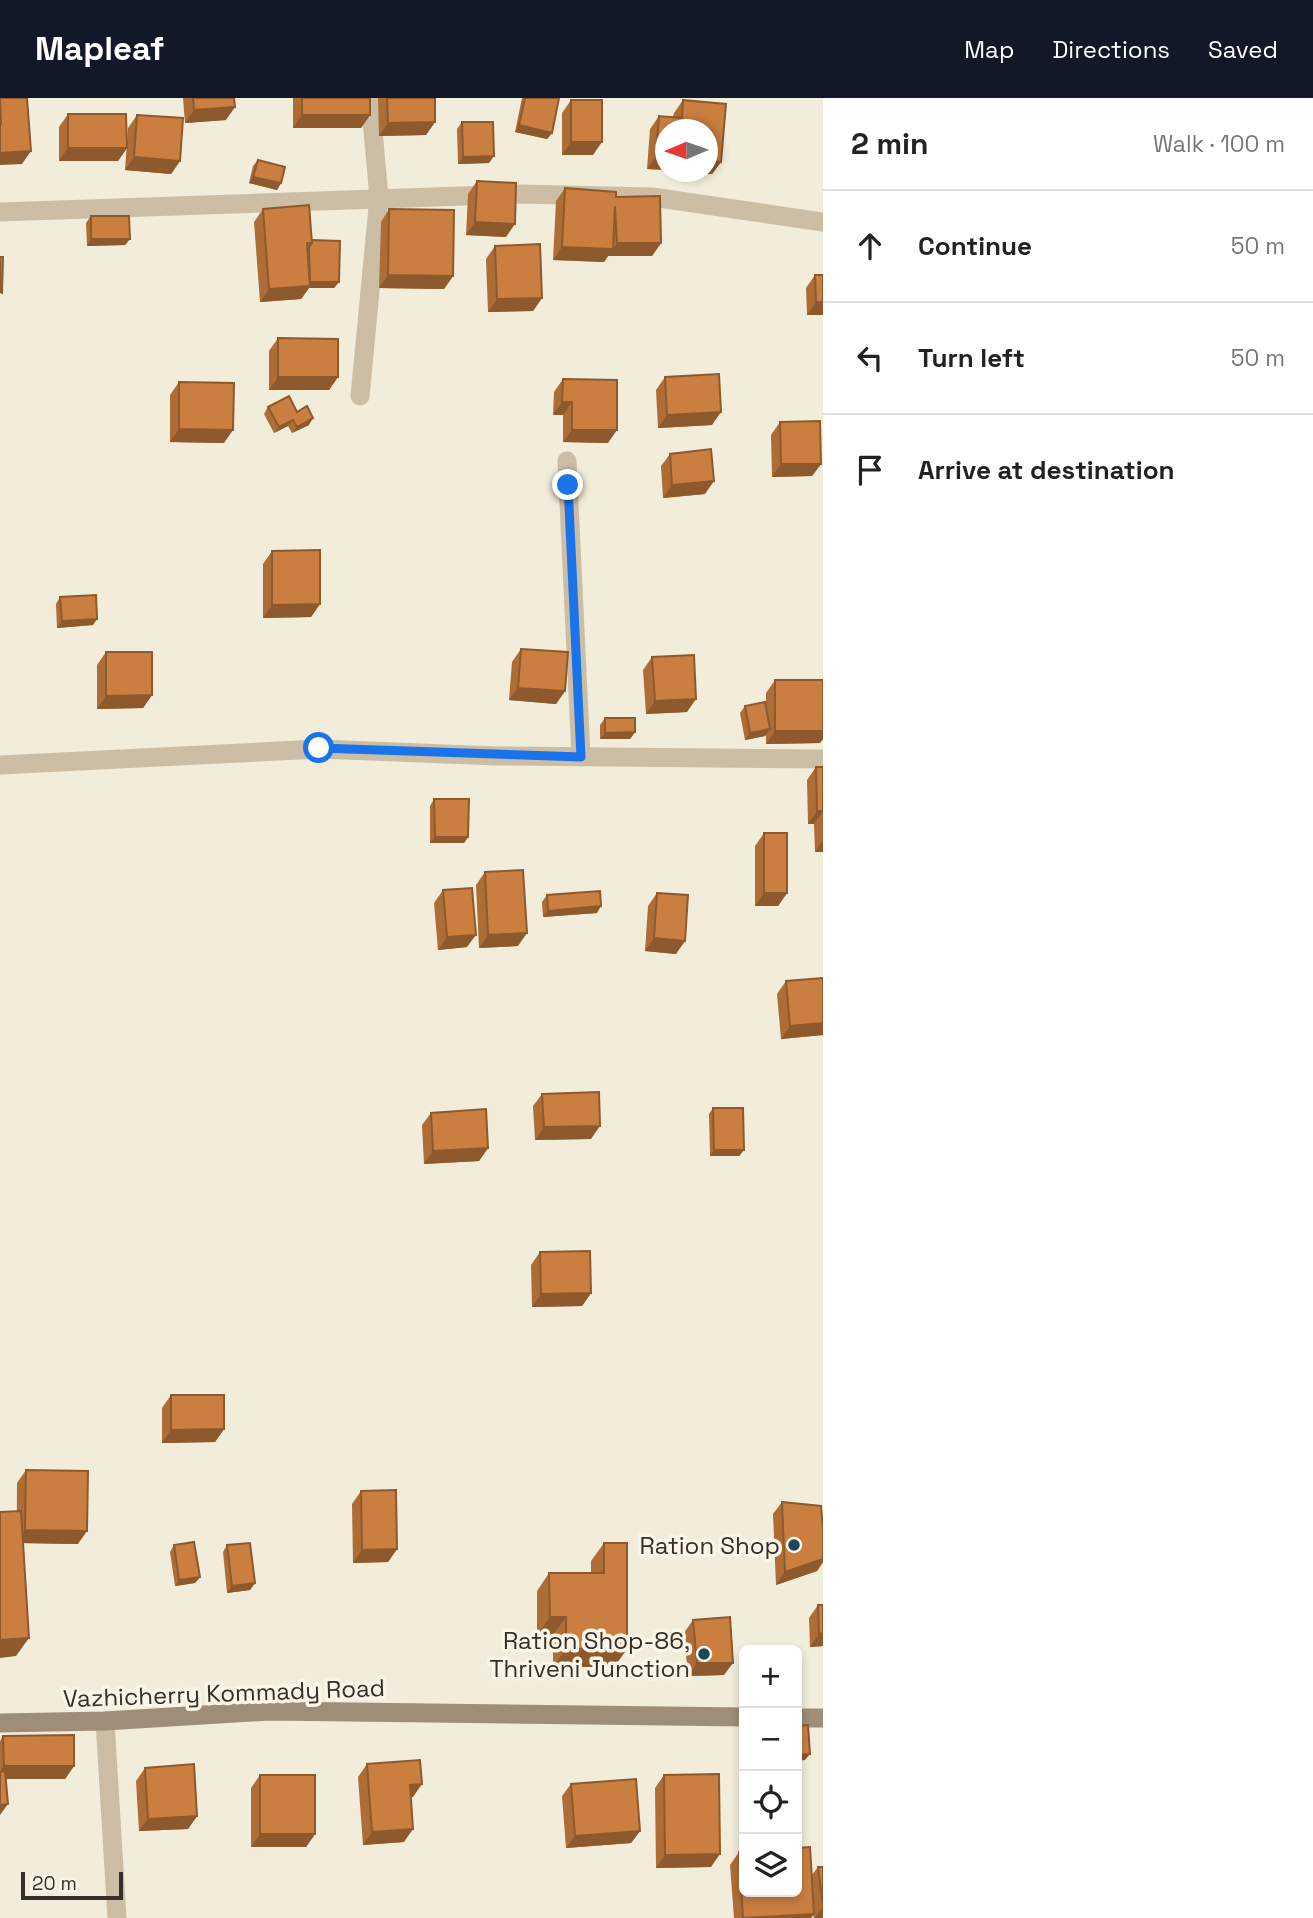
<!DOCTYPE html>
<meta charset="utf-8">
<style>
:root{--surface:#fff;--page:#f6f6f6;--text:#222;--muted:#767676;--line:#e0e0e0;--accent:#111827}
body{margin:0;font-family:"Space Grotesk",sans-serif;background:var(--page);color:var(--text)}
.controls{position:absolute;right:21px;bottom:21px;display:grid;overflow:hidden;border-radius:10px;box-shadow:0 4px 10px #0003}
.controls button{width:63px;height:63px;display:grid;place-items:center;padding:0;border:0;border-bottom:2px solid var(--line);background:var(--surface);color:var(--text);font:35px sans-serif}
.compass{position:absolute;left:655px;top:21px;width:63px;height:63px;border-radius:50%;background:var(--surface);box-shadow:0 4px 10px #0003;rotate:268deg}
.scale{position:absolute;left:21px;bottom:18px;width:102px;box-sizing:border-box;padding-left:7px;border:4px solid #362f27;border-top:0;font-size:19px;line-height:24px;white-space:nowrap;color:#362f27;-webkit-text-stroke:5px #faf5e6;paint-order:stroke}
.stop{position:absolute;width:21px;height:21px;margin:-16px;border:5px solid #1a73e8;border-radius:50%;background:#fff}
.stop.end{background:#1a73e8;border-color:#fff;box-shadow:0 2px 7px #0008}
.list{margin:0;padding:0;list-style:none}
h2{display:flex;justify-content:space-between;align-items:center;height:91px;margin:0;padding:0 28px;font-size:30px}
h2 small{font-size:23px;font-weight:400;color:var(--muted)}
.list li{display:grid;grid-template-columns:46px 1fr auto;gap:21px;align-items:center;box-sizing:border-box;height:112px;padding:0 28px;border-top:2px solid var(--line)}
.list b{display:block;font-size:26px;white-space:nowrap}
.list em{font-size:23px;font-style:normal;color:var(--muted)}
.icon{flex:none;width:38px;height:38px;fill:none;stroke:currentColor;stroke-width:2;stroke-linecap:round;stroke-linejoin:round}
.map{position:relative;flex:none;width:823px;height:1820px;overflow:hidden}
header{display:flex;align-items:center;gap:42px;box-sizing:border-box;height:98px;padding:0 35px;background:var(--accent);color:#fff}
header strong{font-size:33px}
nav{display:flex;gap:38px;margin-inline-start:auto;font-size:24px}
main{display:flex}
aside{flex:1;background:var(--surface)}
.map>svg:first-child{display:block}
</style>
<header>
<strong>Mapleaf</strong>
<nav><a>Map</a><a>Directions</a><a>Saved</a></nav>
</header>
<main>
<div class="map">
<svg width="823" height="1820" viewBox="0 0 823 1820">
<rect width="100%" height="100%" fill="#f2ecda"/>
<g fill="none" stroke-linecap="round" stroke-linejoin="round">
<g stroke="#cbbea5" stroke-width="19">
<path d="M0,114L521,96L652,99L823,124"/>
<path d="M360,298L379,99L370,0"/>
<path d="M567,363L581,659"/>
<path d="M0,667L319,651L497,658L823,661"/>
<path d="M105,1623L117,1820"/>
</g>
<g stroke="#9e8e77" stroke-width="19">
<path d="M797,1620H823"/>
<path d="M0,1625L105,1623L269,1613L744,1619"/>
</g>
</g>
<g fill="#ae6d37">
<path d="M183,0H234L226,22L185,25Z"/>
<path d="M293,0H370V17L361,30H293Z"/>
<path d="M378,0H435V24L426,37L379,38Z"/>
<path d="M522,0H559L552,35L547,41L515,34Z"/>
<path d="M571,2L593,57H562V15Z"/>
<path d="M683,2L721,64L712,76L678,74H708L647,71L650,31L659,18L673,19L674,15Z"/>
<path d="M68,16L127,50L118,63H59V29Z"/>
<path d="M137,17L180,63L171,76L125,72L128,30Z"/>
<path d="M462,24L489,65L458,66L457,31Z"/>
<path d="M258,62L281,85L277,92L249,85L253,68Z"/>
<path d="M477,83L506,139L466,137L468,96Z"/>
<path d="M565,90L616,99L661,145L652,158H608L604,164L553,162L556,103Z"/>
<path d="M263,111L312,142L339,184L334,190H309L301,201L260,204L254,124Z"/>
<path d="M389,111L453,178L444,191L379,190L381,124Z"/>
<path d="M91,118L130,141L125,147L87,148L86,125Z"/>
<path d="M495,148L542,200L533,213L488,214L486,161Z"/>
<path d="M815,177H823V217H807L806,190Z"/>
<path d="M278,240L338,279L329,292H269V253Z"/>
<path d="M665,279L712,327L658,330L656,292Z"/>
<path d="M563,281L608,345L563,344V317H553L554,294Z"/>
<path d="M179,284L224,345L170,344V297Z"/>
<path d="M268,309L297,314L309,327L292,335L288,328L274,335L264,316Z"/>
<path d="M780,324L821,366L812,378L772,379L771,337Z"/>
<path d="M670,356L705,396L663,400L661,368Z"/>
<path d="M272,453L320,506L311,519L263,520V466Z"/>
<path d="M60,499L93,527L57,530L56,506Z"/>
<path d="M521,551L565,593L556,606L509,602L512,564Z"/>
<path d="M106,554L152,597L143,610L97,611V567Z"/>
<path d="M652,559L687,614L646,616L643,572Z"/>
<path d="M775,582H823V641L820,645L766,646V637L765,638L745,642L740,615L745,608L766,610V595Z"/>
<path d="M605,620L635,634L630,641H600V627Z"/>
<path d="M816,669H823V754H815L814,726H808L807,682Z"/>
<path d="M434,701L468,739L464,745H430V708Z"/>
<path d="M764,735L787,795L778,808H755V748Z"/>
<path d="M485,774L518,848L479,850L476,787Z"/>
<path d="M443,792L467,849L438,852L434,805Z"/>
<path d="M657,795L676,856L645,853L648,808Z"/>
<path d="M547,797L597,815L543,819L542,804Z"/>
<path d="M786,883L823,937L781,941L777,896Z"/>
<path d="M542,996L591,1041L535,1042L533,1008Z"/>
<path d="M713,1010L744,1052L739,1058H710L709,1016Z"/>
<path d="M431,1015L488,1050L479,1063L424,1066L422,1027Z"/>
<path d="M540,1154L591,1195L582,1208L532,1209L531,1167Z"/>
<path d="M171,1297L224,1331L215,1344L162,1345V1310Z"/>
<path d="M26,1372L78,1446L23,1445L16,1558L17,1385Z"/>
<path d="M361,1393L397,1451L388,1464L353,1465L352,1406Z"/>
<path d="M782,1404L823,1432V1464L817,1473L776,1487L773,1416Z"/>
<path d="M604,1445L627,1551L614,1569H553V1537H537V1493L549,1475H591V1463Z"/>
<path d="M174,1447L200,1479L195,1485L175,1488L170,1454Z"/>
<path d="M227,1447L255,1485L250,1492L227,1495L223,1454Z"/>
<path d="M818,1507H823V1548L810,1549L809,1520Z"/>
<path d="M693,1522L724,1577L688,1578L684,1535Z"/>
<path d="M3,1638L74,1668L65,1681H6L0,1717V1643Z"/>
<path d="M367,1666L413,1699H411L404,1744L363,1747L358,1679Z"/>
<path d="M145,1670L197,1718L188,1731L139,1733L136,1683Z"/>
<path d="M260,1677L315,1736L306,1749H251V1690Z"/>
<path d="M664,1677L711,1769L656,1770L655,1690Z"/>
<path d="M571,1686L640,1733L631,1745L566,1750L562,1698Z"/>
<path d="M739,1754L811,1778L818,1769H823V1820H814L813,1817L811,1820H734L730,1767Z"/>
</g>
<g fill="#8d592d">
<path d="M235,9L226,22L185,25L194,12Z"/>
<path d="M302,17H370L361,30H293Z"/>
<path d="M435,24L426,37L379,38L388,25Z"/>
<path d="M519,27L552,35L547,41L515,34Z"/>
<path d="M571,44H602L593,57H562Z"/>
<path d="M68,50H127L118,63H59Z"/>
<path d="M31,53L22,66L0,67V55Z"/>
<path d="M494,58L489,65L458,66L463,59Z"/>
<path d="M656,58L666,59V72L647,71Z"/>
<path d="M134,59L180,63L171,76L125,72Z"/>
<path d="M708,62L721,64L712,76L678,74H708Z"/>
<path d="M253,79L281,85L277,92L249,85Z"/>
<path d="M475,124L515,126L506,139L466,137Z"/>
<path d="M91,141H130L125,147L87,148Z"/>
<path d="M617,145H661L652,158H608L604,164L553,162L562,149L613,151Z"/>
<path d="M388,177L453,178L444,191L379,190Z"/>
<path d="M308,184H339L334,190H309L301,201L260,204L269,191Z"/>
<path d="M542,200L533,213L488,214L497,201Z"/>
<path d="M816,204H823V217H807Z"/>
<path d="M278,279H338L329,292H269Z"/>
<path d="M562,304H572L563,317H553Z"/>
<path d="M721,314L712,327L658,330L667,317Z"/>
<path d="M313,320L309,327L292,335L297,329Z"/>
<path d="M293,322L288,328L274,335L279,329Z"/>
<path d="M179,331L233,332L224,345L170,344Z"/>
<path d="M572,332H617L608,345L563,344Z"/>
<path d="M781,366H821L812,378L772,379Z"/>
<path d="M714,383L705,396L663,400L672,387Z"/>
<path d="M320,506L311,519L263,520L272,507Z"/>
<path d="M97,521L93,527L57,530L62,523Z"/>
<path d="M518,590L565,593L556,606L509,602Z"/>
<path d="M152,597L143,610L97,611L106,598Z"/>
<path d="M696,601L687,614L646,616L655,603Z"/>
<path d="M770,631L765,638L745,642L750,635Z"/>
<path d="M775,633H823V641L820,645L766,646Z"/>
<path d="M635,634L630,641H600L605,635Z"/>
<path d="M817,713H823L814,726H808Z"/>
<path d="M435,739H468L464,745H430Z"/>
<path d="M823,742V754H815Z"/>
<path d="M764,795H787L778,808H755Z"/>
<path d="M601,808L597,815L543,819L548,813Z"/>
<path d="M527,835L518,848L479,850L488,837Z"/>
<path d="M476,837L467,849L438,852L447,839Z"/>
<path d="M654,840L685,843L676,856L645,853Z"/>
<path d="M823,925V937L781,941L790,928Z"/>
<path d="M600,1028L591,1041L535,1042L544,1029Z"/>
<path d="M488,1050L479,1063L424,1066L433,1053Z"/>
<path d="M714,1052H744L739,1058H710Z"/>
<path d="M591,1195L582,1208L532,1209L541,1196Z"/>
<path d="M224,1331L215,1344L162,1345L171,1332Z"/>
<path d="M25,1432L87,1433L78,1446L16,1445Z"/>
<path d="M397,1451L388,1464L353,1465L362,1452Z"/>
<path d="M823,1461V1464L817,1473L776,1487L785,1474Z"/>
<path d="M200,1479L195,1485L175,1488L179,1482Z"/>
<path d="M255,1485L250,1492L227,1495L232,1488Z"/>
<path d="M550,1519H566L553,1537H537Z"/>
<path d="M823,1535V1548L810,1549L819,1536Z"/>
<path d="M29,1540L16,1558L0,1560V1542Z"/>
<path d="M566,1551H627L614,1569H553Z"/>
<path d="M697,1565H733L724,1577L688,1578Z"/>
<path d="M810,1656L805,1662L797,1663V1657Z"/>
<path d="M4,1668H74L65,1681H0V1674Z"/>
<path d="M422,1686L413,1699L401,1700L410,1687Z"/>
<path d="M8,1706L0,1717V1707Z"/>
<path d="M197,1718L188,1731L139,1733L148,1721Z"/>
<path d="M413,1731L404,1744L363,1747L372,1734Z"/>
<path d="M640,1733L631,1745L566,1750L575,1738Z"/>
<path d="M260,1736H315L306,1749H251Z"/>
<path d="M720,1756L711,1769L656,1770L665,1757Z"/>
<path d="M823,1808V1820H815Z"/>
<path d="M814,1816L811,1820H756Z"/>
</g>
<g fill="#ca7f40" stroke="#8d592d" stroke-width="2">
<path d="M0,0H27L31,53L0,55V26H1Z"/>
<path d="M193,0H234L235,9L194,12Z"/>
<rect x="302" y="0" width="68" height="17"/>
<path d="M387,0H435V24L388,25Z"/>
<path d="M525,0H559L552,35L519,27Z"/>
<rect x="571" y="2" width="31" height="42"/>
<path d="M683,2L726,6L721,64L708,62V32H666V59L656,58L659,18L682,20Z"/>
<path d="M68,16H126L127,50H68Z"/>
<path d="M137,17L183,20L180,63L134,59Z"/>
<path d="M462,24H493L494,58L463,59Z"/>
<path d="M258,62L285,69L281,85L253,79Z"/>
<path d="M477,83L516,85L515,126L475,124Z"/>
<path d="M565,90L616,94V99L660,98L661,145H617L615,108L613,151L562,149Z"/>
<path d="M309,107L312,145H307L310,188L269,191L263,111Z"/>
<path d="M389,111L454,112L453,178L388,177Z"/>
<path d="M91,118H129L130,141H91Z"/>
<path d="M312,142L340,143L339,184H310L309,149L312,145Z"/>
<path d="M540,146L542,200L497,201L495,148Z"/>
<path d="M0,159H3L2,195L0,194Z"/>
<path d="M815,177H823V204H816Z"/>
<path d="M278,240L338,241V279H278Z"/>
<path d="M719,276L721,314L667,317L665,279Z"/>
<path d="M563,281L617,282V332H572V304H562Z"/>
<path d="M179,284L234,285L233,332L179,331Z"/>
<path d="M289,298L297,314L307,308L313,320L297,329L293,322L279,329L268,309Z"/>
<path d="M820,323L821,366H781L780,324Z"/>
<path d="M711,351L714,383L672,387L670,356Z"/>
<path d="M320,452V506L272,507V453Z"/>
<path d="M96,497L97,521L62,523L60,499Z"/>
<path d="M521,551L568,554L565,593L518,590Z"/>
<path d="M106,554H152V597L106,598Z"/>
<path d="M694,557L696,601L655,603L652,559Z"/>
<rect x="775" y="582" width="48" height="51"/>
<path d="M765,604L770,631L750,635L745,608Z"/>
<path d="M605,620H635V634L605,635Z"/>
<path d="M816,669H823V713H817Z"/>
<path d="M434,701H469L468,739H435Z"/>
<rect x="764" y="735" width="23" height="60"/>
<path d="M523,772L527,835L488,837L485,774Z"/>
<path d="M472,790L476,837L447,839L443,792Z"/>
<path d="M600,793L601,808L548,813L547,797Z"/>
<path d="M657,795L688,797L685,843L654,840Z"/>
<path d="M823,880V925L790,928L786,883Z"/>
<path d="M599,994L600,1028L544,1029L542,996Z"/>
<path d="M713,1010H743L744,1052H714Z"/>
<path d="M486,1011L488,1050L433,1053L431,1015Z"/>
<path d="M590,1153L591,1195L541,1196L540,1154Z"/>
<path d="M171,1297H224V1331L171,1332Z"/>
<path d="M26,1372L88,1373L87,1433L25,1432Z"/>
<path d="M396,1392L397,1451L362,1452L361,1393Z"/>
<path d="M782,1404L821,1408L823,1432V1461L785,1474Z"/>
<path d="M21,1413L29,1540L0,1542V1414Z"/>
<path d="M194,1444L200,1479L179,1482L174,1447Z"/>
<path d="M250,1445L255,1485L232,1488L227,1447Z"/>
<path d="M604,1445H627V1551H566V1519H550L549,1475H604Z"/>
<path d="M818,1507H823V1535L819,1536Z"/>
<path d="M730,1519L733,1565H697L693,1522Z"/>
<path d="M808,1627L810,1656L797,1657V1628Z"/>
<path d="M74,1637V1668H4L3,1638Z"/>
<path d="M420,1662L422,1686L410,1687L413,1731L372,1734L367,1666Z"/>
<path d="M194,1666L197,1718L148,1721L145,1670Z"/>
<path d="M5,1673L8,1706L0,1707V1674Z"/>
<path d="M719,1676L720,1756L665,1757L664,1677Z"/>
<rect x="260" y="1677" width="55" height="59"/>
<path d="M636,1681L640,1733L575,1738L571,1686Z"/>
<path d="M810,1749L814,1816L743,1820L739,1754L744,1753V1794H797V1750Z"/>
<path d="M818,1769H823V1808Z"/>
</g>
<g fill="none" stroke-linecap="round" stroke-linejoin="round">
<path stroke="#1a73e8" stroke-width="9" d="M319,650L581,659L568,387"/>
</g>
<g fill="#1b4759" stroke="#faf5e6" stroke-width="2.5">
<circle cx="794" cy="1447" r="7"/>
<circle cx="704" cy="1556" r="7"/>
</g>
<g text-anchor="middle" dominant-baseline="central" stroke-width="7" stroke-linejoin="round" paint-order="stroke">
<g font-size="24" fill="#362f27" stroke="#faf5e6" text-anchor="end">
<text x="780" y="1447">Ration Shop</text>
<text x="690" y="1542">Ration Shop-86,<tspan x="690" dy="28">Thriveni Junction</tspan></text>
</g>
<g font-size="24" fill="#362f27" stroke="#faf5e6">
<text transform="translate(224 1595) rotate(-2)">Vazhicherry Kommady Road</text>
</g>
</g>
</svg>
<div class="controls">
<button>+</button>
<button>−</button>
<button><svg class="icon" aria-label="locate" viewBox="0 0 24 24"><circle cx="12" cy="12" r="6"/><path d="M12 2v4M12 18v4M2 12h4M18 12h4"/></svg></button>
<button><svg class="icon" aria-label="layers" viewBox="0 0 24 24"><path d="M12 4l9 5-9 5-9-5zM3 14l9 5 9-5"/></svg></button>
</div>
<svg class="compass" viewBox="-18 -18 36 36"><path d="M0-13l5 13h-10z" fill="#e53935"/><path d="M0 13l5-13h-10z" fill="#767676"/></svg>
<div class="scale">20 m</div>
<div class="stop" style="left:319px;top:650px"></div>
<div class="stop end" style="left:568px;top:387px"></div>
</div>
<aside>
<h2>2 min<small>Walk · 100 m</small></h2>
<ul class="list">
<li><svg class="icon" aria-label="ahead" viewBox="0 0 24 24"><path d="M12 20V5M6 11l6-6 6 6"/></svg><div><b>Continue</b></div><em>50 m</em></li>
<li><svg class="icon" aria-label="left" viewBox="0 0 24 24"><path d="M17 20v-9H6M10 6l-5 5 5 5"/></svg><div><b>Turn left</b></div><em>50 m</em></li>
<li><svg class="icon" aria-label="arrive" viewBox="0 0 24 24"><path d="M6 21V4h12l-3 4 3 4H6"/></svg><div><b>Arrive at destination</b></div></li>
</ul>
</aside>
</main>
